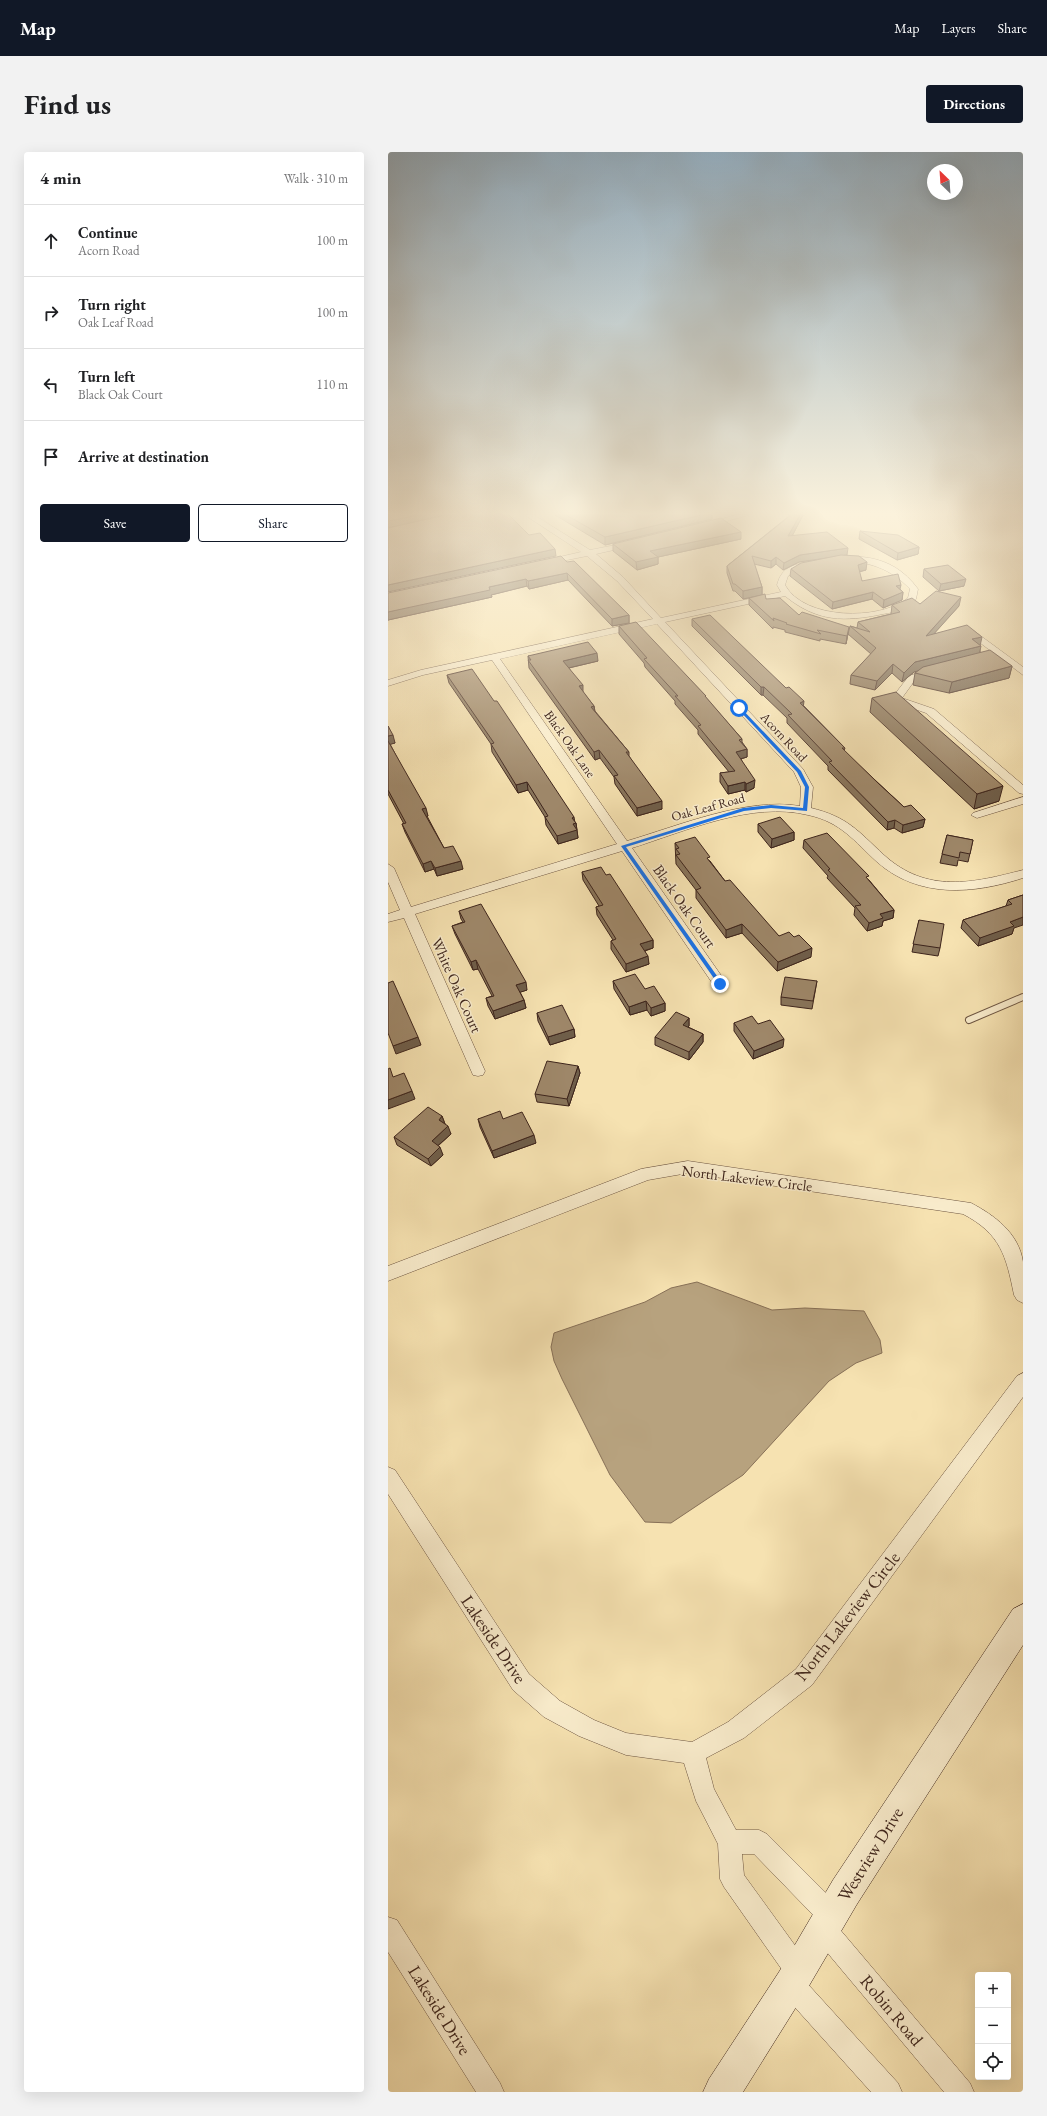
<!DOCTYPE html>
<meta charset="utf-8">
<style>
:root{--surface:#fff;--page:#f2f2f2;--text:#202124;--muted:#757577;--line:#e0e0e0;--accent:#111827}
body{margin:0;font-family:"EB Garamond",serif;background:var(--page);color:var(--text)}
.controls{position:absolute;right:12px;bottom:12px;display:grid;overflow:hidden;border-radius:4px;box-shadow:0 4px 16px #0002}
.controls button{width:36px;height:36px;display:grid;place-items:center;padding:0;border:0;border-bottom:1px solid var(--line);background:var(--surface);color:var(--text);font:20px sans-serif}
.compass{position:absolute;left:539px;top:12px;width:36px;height:36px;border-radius:50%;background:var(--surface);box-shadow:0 4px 16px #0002;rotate:335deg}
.stop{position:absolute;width:12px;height:12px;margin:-9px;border:3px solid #1a73e8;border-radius:50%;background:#fff}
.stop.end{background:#1a73e8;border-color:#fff;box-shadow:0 1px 4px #0008}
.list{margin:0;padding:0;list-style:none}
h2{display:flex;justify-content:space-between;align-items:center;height:52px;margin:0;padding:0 16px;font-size:17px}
h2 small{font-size:13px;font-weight:400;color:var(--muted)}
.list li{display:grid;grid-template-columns:26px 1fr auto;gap:12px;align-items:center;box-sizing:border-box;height:72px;padding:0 16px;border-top:1px solid var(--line)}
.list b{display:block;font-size:15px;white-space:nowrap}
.list p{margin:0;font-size:13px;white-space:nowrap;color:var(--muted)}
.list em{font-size:13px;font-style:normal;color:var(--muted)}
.actions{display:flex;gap:8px;padding:12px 16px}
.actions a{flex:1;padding:9px 0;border:1px solid var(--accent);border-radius:4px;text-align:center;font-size:14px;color:var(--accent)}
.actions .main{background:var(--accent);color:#fff}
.icon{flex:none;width:22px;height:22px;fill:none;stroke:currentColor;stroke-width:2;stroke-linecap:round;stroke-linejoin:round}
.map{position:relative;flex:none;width:635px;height:1940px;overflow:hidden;border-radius:4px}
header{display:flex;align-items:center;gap:24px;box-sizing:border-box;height:56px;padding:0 20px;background:var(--accent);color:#fff}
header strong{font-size:19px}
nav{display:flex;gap:22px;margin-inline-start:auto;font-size:14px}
.intro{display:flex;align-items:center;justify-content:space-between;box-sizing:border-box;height:96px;padding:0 24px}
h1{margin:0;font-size:28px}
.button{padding:10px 18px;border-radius:4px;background:var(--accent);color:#fff;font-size:14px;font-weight:700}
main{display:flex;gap:24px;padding:0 24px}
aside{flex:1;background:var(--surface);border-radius:4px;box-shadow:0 4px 16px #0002}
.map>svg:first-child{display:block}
</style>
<header>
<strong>Map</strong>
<nav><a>Map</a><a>Layers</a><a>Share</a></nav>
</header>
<div class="intro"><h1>Find us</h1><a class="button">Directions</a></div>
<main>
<aside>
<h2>4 min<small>Walk · 310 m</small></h2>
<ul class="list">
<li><svg class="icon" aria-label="ahead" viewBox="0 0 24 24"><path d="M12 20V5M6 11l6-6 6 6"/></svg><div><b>Continue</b><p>Acorn Road</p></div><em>100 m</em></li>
<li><svg class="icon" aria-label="right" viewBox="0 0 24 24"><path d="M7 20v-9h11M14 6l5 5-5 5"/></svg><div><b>Turn right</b><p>Oak Leaf Road</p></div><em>100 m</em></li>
<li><svg class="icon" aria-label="left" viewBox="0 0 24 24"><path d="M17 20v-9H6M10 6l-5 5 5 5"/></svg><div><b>Turn left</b><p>Black Oak Court</p></div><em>110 m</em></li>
<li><svg class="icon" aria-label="arrive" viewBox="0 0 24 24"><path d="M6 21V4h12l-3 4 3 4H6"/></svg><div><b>Arrive at destination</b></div></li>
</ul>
<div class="actions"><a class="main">Save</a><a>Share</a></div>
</aside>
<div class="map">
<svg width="635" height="1940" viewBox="0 0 635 1940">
<rect width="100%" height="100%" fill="#f6e2b1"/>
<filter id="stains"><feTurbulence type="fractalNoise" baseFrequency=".005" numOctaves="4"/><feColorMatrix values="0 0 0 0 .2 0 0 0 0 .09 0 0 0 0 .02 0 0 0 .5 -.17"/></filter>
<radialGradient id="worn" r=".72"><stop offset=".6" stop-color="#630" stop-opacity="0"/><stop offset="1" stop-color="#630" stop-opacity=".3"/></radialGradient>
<path fill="#b7a27e" stroke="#877057" d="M309,1130L384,1158L417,1156L476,1159L492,1188L494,1201L468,1211L441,1229L355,1323L283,1371L257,1370L222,1323L174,1227L166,1209L163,1195L166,1181L257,1150L283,1136Z"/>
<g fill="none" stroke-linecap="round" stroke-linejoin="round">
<g stroke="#6c5441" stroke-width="8">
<path id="lane" d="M581,868L635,845"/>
</g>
<g stroke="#6c5441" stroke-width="1">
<g id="street">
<path d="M137,363H146L202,398L248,389V393L208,402L235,425L273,466L393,440L389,433C394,414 406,413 424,409C465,401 503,400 530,437L528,447C521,457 507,460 495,462C456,470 429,470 397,444L277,470L415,617L425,635L423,656C460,665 470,679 496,703C539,742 585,731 635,718V726C586,742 531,747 489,710C466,689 453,670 420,663C364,649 298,679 244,696L337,829L339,832L337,835H327L234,699L27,762L97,919L95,923L90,924L85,923L16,766L0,770V762L12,758L0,730V712L6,716L23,755L229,692L104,508L35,523L0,534V528L33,518L265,467L229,429L199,404L154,413V409L193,400ZM452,409C480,409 502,416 522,437L520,446C492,469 416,468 397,433L400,424L412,417ZM269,472L406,620L413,635L412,654C359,645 290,674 239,689L112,507Z"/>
<path d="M348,363H361L317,375L313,373Z"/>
<path d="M586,479L635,515V523L583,484V480Z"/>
<path d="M545,516L550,519L548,521L527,528L514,546L546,557L635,633V642L631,641L538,561L504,549L503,547L521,524Z"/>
<path d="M635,645V652L589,666L583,663L585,661Z"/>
<path d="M300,1009L583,1051C606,1063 631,1081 635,1110C635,1123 635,1137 635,1151L629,1148L626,1143C618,1104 613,1082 575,1062L300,1021L260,1028L0,1129V1114L253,1017Z"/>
<path d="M635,1221V1245L424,1533L356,1586L318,1606L326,1637L348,1678H371L379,1682L452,1755L455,1764L452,1773L449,1774L582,1931L586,1940H556L427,1786L424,1777L429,1767L366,1702H354L356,1723L419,1810L423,1819L417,1829L510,1931L514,1940H483L394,1841L390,1832L394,1823L397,1822L336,1735L332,1727L330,1692L308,1649L296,1611L238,1603L191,1584L156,1565L125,1538L0,1342V1315L7,1318L141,1522L172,1549L206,1568L238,1581L304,1590L340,1570L408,1517L629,1224Z"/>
<path d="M0,1765L9,1768L112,1931L116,1940H88L0,1800Z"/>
</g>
</g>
<g stroke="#3e251c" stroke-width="1">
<path id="secondary" d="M635,1452V1493L469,1752L415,1844L355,1940H315L321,1927L391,1820L445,1728L625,1457Z"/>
</g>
<use href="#lane" stroke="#f9eccc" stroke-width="6"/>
<use href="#street" fill="#f9eccc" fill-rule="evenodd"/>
<use href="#secondary" fill="#f9eccc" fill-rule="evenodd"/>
</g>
<g fill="#88745a" stroke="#3e251c">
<path d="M167,363H324V367L217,393Z"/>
<path d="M400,363H415L404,384L459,403L478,418L471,420L474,429L512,437L515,440L514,448L495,456L484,447L444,457L402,424L403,417L431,407L411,410L395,418L388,412L383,416L366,412L374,435V443L355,447L347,439H345L339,421V414L401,364Z"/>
<path d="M472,379L531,395L530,402L509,408L471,387Z"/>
<path d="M353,387L270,405V412L249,418L225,399V392Z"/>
<path d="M179,410L241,463V471L224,474L180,428L141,437L139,434L103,443L104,445L0,468Z"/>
<path d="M536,417L576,434L551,439L535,425Z"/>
<path d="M361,446L378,447L411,463L460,482L458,492L432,487V489L397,480V478L385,475V477L361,453Z"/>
<path d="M532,452L571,454L546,481L592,494V500L624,514L621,526L561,541L525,533L527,521L531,518L526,520L514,530L504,521L487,538L462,532L463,523L483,502L460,482L462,474L469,476L470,470L503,462L504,453Z"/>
<path d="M304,467L416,554L457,596L456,599L516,655L537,667L535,675L514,681L506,676L499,678L440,618V614L399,571V566L375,543H373L304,474Z"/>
<path d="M231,474L318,546L354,587V590L359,597V605L353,607L366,636L358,640L357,638L340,642L332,630V621L341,620L310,582V578L287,552V549L257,515L256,511L231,482Z"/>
<path d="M140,504L210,509L181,516L195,540L206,554L207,559L241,600V604L274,657L249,664L227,632L226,625L212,606L207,608L141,516Z"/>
<path d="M59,523L186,669L188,671L190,686L170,692L158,673L157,665L140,638L130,641L104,600L103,592L61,531Z"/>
<path d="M484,546L611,649L586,657L482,560Z"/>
<path d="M0,574L7,591L2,592L40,664H39L56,696L75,717L49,724L46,717L37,720L17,680L14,672H16L0,642Z"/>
<path d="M370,672L406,680V688L383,696L370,680Z"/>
<path d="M559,683L585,688L580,710L570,708L569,714L552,711Z"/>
<path d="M416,688L481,728L506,758L505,766L495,769L494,774L479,779L466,763L467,756L439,726L440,724L415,696Z"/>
<path d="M287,691L322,709L337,729L391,784L423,805L389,819L354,781L338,786L308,746V738L288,712Z"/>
<path d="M194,720L218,723L265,788V796L257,799L261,812L238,820L223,797V789L225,788L209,763L208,755L211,754L195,728Z"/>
<path d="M635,743L624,782L590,794L573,776L575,768L618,754L620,748Z"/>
<path d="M71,759L139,838L132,840L136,848L138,856L107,867L100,854L98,846L104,844L90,817L85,818L67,782L64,774L75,770L73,767Z"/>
<path d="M531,768L552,796L550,804L524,800Z"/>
<path d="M225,829L257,837L277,851V859L263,864L259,858L242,863L226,837Z"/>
<path d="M429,829L424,857L393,853V845Z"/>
<path d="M149,861L186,877L187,885L162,893L150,869Z"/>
<path d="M301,866V874L300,875L315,882V890L301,908L267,893V885Z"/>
<path d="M346,871L370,872L395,895L365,907L346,879Z"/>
<path d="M190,914L192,921L181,954L149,950L147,942Z"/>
<path d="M54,964L57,972L63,982L50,994L55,1003L43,1014L9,993L6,985Z"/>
<path d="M90,967H115L148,991L106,1006L92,975Z"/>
</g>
<g fill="#6f5e4a" stroke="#3e251c">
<path d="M31,363H67L0,376V369Z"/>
<path d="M313,363H324V367L217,393V385Z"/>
<path d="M412,363H415L400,392V384Z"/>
<path d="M353,380V387L270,405V412L249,418L248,410L262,399Z"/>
<path d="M531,395L530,402L509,408L510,401Z"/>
<path d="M460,396L459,403L411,410L395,418L396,411L412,403Z"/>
<path d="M167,397L168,404L0,440V433Z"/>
<path d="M388,405V412L383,416V409Z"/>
<path d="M479,410L478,418L469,420L470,413Z"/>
<path d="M179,421L180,428L141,437L140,429Z"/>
<path d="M138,427L139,434L103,443L104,445L0,468V460L101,435Z"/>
<path d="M578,427L576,434L551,439L553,432Z"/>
<path d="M513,433L511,441L508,434Z"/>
<path d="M374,435V443L355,447V439Z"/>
<path d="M485,440L484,447L444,457L445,450Z"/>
<path d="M515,440L514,448L495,456L496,448Z"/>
<path d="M573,445L571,454L536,493L538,484Z"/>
<path d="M241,463V471L224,474V467Z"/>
<path d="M461,475L460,482L458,492L459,484Z"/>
<path d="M594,485L592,494L584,487Z"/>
<path d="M593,494L591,503L526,520L514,530L516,521L527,510Z"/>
<path d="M209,501L210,509L176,517L175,509Z"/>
<path d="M505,512L504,521L487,538L489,529Z"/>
<path d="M624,514L621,526L561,541L564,530Z"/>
<path d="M195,533V541L191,534Z"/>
<path d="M373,535H376L375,543H373Z"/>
<path d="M416,549L415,557L412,551Z"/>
<path d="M206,554L207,562L203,555Z"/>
<path d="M5,583L7,591L0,593V584Z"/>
<path d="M359,597V605L348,608V600Z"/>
<path d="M211,598L212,606L207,608L206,600Z"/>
<path d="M367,628L366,636L358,640V632Z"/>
<path d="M139,630L140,638L130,641L128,633Z"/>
<path d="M357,630V638L340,642V634Z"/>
<path d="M615,634L611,649L586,657L589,642Z"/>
<path d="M274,649V657L249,664V656Z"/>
<path d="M38,656L40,664L37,665L34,657Z"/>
<path d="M186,665L187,671H188L190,686L170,692L169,684L184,666Z"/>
<path d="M537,667L535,675L514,681L515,673Z"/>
<path d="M507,668L506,676L499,678L500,670Z"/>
<path d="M406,680V688L383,696L384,687Z"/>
<path d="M43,709L46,717L37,720L35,712Z"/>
<path d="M73,709L75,717L49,724L47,716Z"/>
<path d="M506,758L505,766L495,769L494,774L479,779L481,771L492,762Z"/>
<path d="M635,765V773L626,776L624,782L590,794L592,786L622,770Z"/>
<path d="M354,772V781L338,786V778Z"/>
<path d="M265,788V796L252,800V792Z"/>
<path d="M424,796L423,805L389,819L390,810Z"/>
<path d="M260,804L261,812L238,820V812Z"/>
<path d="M88,808L90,817L85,818L83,810Z"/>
<path d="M138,830L139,838L130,841L128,833Z"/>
<path d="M136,848L138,856L107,867L105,859Z"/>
<path d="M258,849L259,858L242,863L241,855Z"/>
<path d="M277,851V859L263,864V856Z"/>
<path d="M301,866V874L295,881V873Z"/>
<path d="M186,877L187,885L162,893L160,885Z"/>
<path d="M315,882V890L301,908V900Z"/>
<path d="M30,885L33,893L8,902L5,894Z"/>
<path d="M396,887L395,895L365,907L366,899Z"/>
<path d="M190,914L192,921L181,954L179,947Z"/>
<path d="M24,939L27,947L0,957V948Z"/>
<path d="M54,964L57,972L51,968Z"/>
<path d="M60,974L63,982L46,997L44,989Z"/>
<path d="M146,983L148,991L106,1006L104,999Z"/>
<path d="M52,995L55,1003L43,1014L40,1007Z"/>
</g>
<g fill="#9e8769" stroke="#3e251c">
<path d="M0,363H31L0,369Z"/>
<path d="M57,363H121L141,383L152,381L167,397L0,433V376Z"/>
<path d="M178,363H313L217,385Z"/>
<path d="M403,363H412L400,384L439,380L460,396L412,403L396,411L388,405L383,409L364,404L374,435L355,439L347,432H345L339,414Z"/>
<path d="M333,366L353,380L262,399L270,405L248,410L225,392Z"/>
<path d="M472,379L510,383L531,395L510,401Z"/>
<path d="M453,403L471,404L479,410L470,413L474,429L510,422L513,433L508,434L515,440L496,448L485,440L445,450L403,417L413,411Z"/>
<path d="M173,404L179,410L186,409L241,463L224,467L179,421L140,429L138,427L101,435L102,438L0,460V441Z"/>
<path d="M560,413L578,427L553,432L536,417Z"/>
<path d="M548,439L573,445L538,484L579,473L594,485L584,487L593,494L527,510L516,521L505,512L489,529L463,523L488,496L462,474L482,480L470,470L512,460L504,453L524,446L532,452Z"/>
<path d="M377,442L378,447L392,446L411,463L414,460L461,475L459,484L429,478L433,482L398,472L399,471L385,466L386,469L361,446Z"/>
<path d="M322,463L398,536L401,535L416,549L412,551L457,596H454L491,632L516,655L523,653L537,667L515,673L507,668L500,670L441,610L444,609L400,563L404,562L376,535H373L304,467Z"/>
<path d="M248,470L318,544H317L354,587L351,588L359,597L348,600L367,628L358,632L357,630L340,634L332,621L347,619L310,574L313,573L287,544H290L256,507L259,506L231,474Z"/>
<path d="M200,490L209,501L175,509L195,533L191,534L206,554L203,555L241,600H238L274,649L249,656L226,624L230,623L211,598L206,600L140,508H143L140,504Z"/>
<path d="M602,498L624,514L564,530L527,521L535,515Z"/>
<path d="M84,517L106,549H109L123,570L186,665L184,666L188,671L185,672L189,678L169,684L157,665L160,664L139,630L128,633L103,592L106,591L59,523Z"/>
<path d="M508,540L615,634L589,642L484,546Z"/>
<path d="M0,574L5,583L0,584Z"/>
<path d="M0,589L38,656L34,657L56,696L65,694L73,709L47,716L43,709L35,712L14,672L18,671L0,638Z"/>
<path d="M392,665L406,680L384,687L370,672Z"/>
<path d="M439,681L481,724L478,725L506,758L492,762L495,766L481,771L467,754L473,753L440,718L442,717L416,688Z"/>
<path d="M559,683L585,688L582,702L572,700L571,706L554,702Z"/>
<path d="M307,685L322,705L319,706L337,729L342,728L391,784L401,780L406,785L411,783L424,796L390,810L354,772L338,778L308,738L313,736L288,703L292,702L288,697L291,696L287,691Z"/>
<path d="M213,715L218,723L222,722L265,788L252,792L260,804L238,812L223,789L228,787L208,755L215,753L194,720Z"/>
<path d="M635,743V765L622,770L626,774L592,786L575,768L624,752L620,748Z"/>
<path d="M93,752L138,830L128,833L136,848L105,859L98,846L106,844L88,808L83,810L64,774L77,770L71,759Z"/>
<path d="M531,768L556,772L552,796L525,792Z"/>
<path d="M247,822L257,837L266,834L277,851L263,856L258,849L241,855L225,829Z"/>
<path d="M397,825L429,829L425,849L393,845Z"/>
<path d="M5,829L30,885L5,894L0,881V831Z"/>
<path d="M174,853L186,877L160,885L149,861Z"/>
<path d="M288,860L301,866L295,873L315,882L301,900L267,885Z"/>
<path d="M364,864L370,872L382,868L396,887L366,899L346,871Z"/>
<path d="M159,909L190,914L179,947L147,942Z"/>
<path d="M2,916L5,925L16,921L24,939L0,948V917Z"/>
<path d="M40,955L54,964L51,968L60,974L44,989L52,995L40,1007L6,985Z"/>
<path d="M112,959L115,967L134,960L146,983L104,999L90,967Z"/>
</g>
<linearGradient id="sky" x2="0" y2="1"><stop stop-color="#94adbe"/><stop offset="0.57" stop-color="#fbf2dc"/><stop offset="1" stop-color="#fbf2dc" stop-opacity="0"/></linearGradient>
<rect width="635" height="634" fill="url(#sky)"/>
<path fill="#1a73e8" d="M351,554L413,619L421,635L419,659L383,656L356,659L238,695L334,831L332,835L233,694L355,656L383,653L415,656L417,635L409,620L350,557Z"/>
<g text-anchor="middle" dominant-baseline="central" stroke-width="3" stroke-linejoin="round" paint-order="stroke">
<g font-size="13" fill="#3e251c" stroke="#f9eccc">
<text transform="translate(396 585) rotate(47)">Acorn Road</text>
<text transform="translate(182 592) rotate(55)">Black Oak Lane</text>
<text transform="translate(320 655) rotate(-15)">Oak Leaf Road</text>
</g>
<g font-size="15" fill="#3e251c" stroke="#f9eccc">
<text transform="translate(297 754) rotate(55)">Black Oak Court</text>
<text transform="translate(69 833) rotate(66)">White Oak Court</text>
<text transform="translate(359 1026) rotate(7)">North Lakeview Circle</text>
</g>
<g font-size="18" fill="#3e251c" stroke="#f9eccc">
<text transform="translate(459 1464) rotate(-52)">North Lakeview Circle</text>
<text transform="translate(106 1487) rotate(56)">Lakeside Drive</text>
<text transform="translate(482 1702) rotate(-58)">Westview Drive</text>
<text transform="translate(52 1858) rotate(58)">Lakeside Drive</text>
<text transform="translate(504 1858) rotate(50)">Robin Road</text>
</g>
</g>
<rect width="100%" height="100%" filter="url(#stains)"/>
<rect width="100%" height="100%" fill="url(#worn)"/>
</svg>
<div class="controls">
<button>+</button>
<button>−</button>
<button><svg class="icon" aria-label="locate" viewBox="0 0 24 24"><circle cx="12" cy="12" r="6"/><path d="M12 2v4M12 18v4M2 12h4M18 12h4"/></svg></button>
</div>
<svg class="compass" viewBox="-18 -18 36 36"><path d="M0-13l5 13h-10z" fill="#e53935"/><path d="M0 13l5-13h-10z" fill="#757577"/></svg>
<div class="stop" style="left:351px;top:556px"></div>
<div class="stop end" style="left:332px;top:832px"></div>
</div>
</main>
